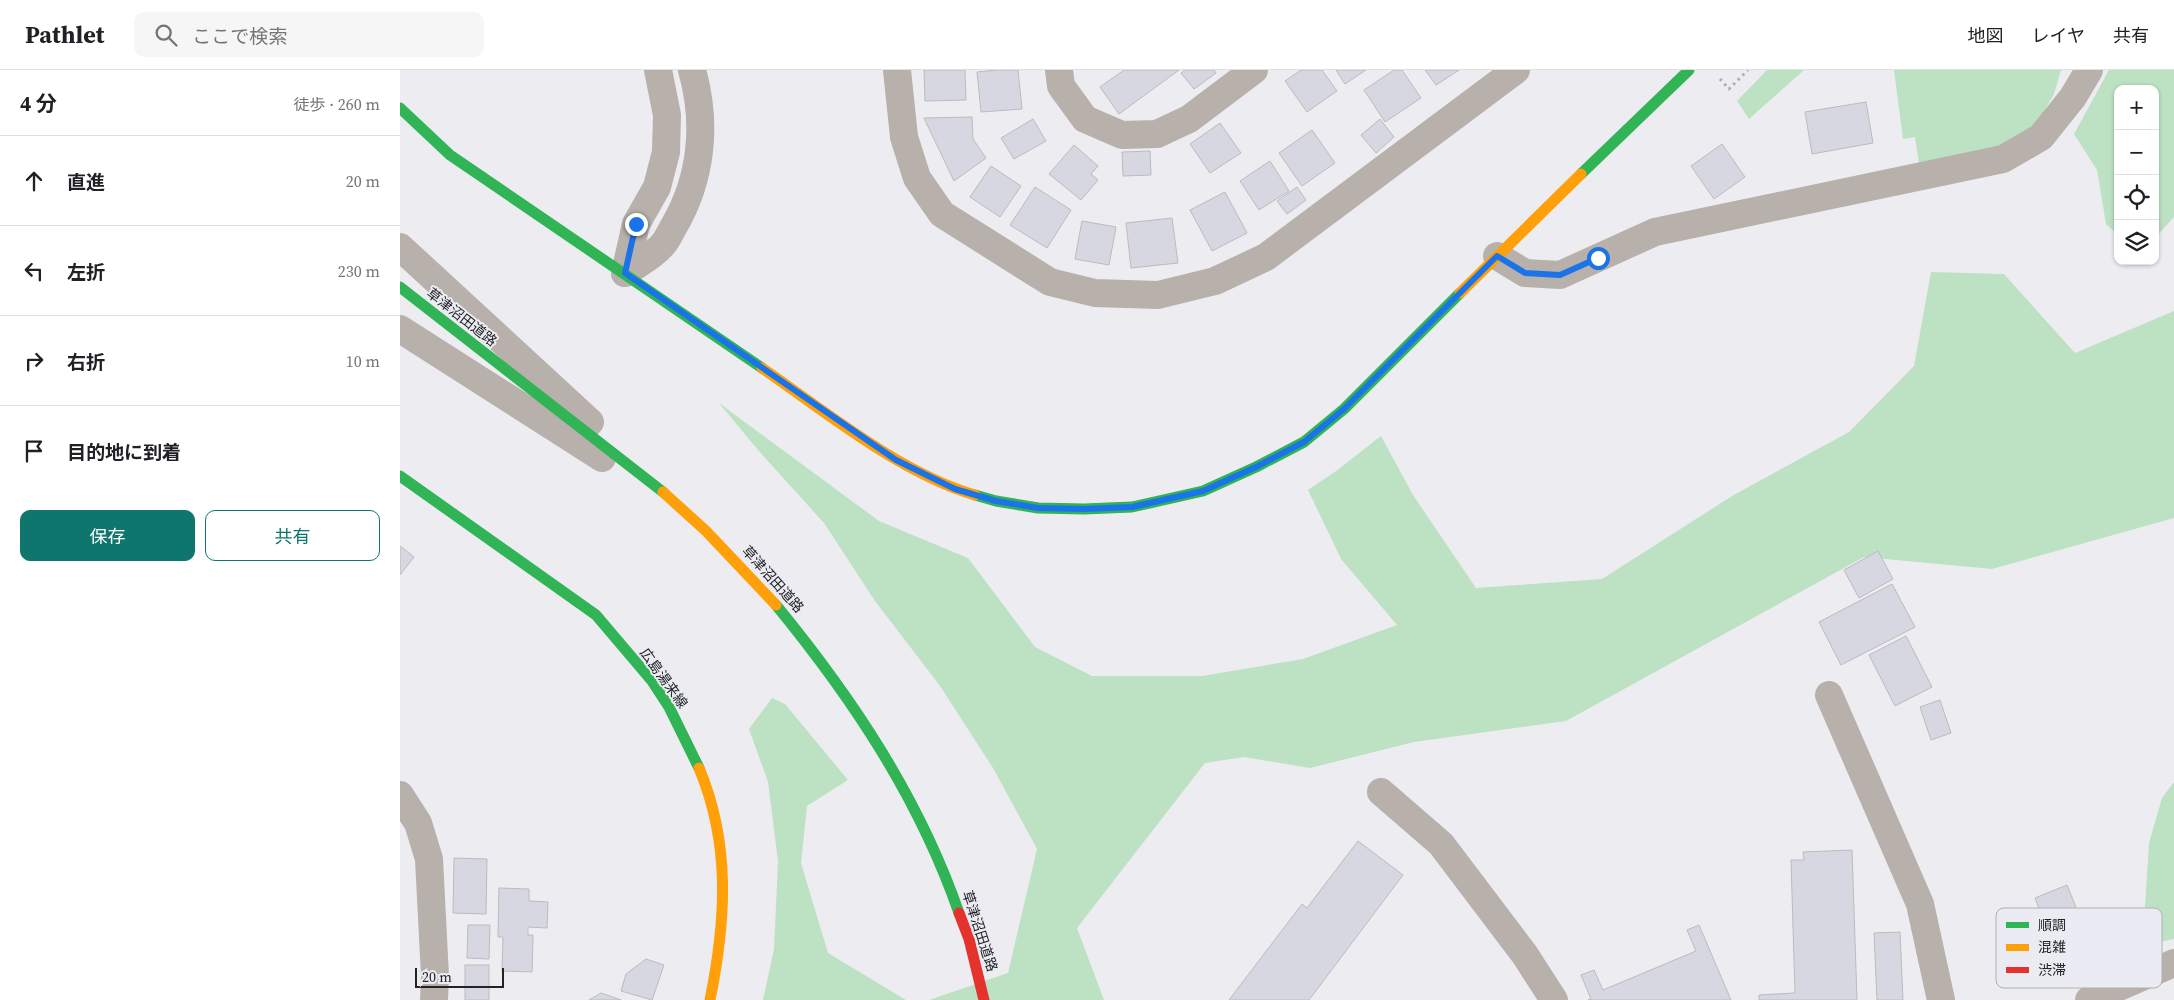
<!DOCTYPE html>
<html lang="ja">
<meta charset="utf-8">
<style>
:root{--surface:#fff;--page:#f6f6f6;--text:#202124;--muted:#757577;--line:#e0e0e0;--accent:#0f766e}
body{margin:0;font-family:"Source Serif 4","Noto Sans JP",serif;background:var(--page);color:var(--text)}
.controls{position:absolute;right:15px;top:15px;display:grid;overflow:hidden;border-radius:10px;box-shadow:0 1px 4px #0004}
.controls button{width:45px;height:45px;display:grid;place-items:center;padding:0;border:0;border-bottom:1px solid var(--line);background:var(--surface);color:var(--text);font:25px sans-serif}
.scale{position:absolute;left:15px;bottom:12px;width:89px;box-sizing:border-box;padding-left:5px;border:2px solid #232325;border-top:0;font-size:14px;line-height:18px;white-space:nowrap;color:#232325;-webkit-text-stroke:4px #ebecf3;paint-order:stroke}
.stop{position:absolute;width:15px;height:15px;margin:-11px;border:4px solid #1a73e8;border-radius:50%;background:#fff}
.stop.end{background:#1a73e8;border-color:#fff;box-shadow:0 1px 5px #0008}
.list{margin:0;padding:0;list-style:none}
h2{display:flex;justify-content:space-between;align-items:center;height:65px;margin:0;padding:0 20px;font-size:21px}
h2 small{font-size:16px;font-weight:400;color:var(--muted)}
.list li{display:grid;grid-template-columns:32px 1fr auto;gap:15px;align-items:center;box-sizing:border-box;height:90px;padding:0 20px;border-top:1px solid var(--line)}
.list b{display:block;font-size:19px;white-space:nowrap}
.list em{font-size:16px;font-style:normal;color:var(--muted)}
.actions{display:flex;gap:10px;padding:15px 20px}
.actions a{flex:1;padding:11px 0;border:1px solid var(--accent);border-radius:10px;text-align:center;font-size:18px;color:var(--accent)}
.actions .main{background:var(--accent);color:#fff}
.icon{flex:none;width:28px;height:28px;fill:none;stroke:currentColor;stroke-width:2;stroke-linecap:round;stroke-linejoin:round}
.map{position:relative;flex:none;width:1774px;height:930px;overflow:hidden}
header{display:flex;align-items:center;gap:30px;box-sizing:border-box;height:70px;padding:0 25px;background:var(--surface);border-bottom:1px solid var(--line)}
header strong{font-size:24px}
nav{display:flex;gap:28px;margin-inline-start:auto;font-size:18px}
.search{width:350px;height:45px;background:var(--page);display:flex;align-items:center;gap:12px;box-sizing:border-box;padding:0 18px;border-radius:10px;color:var(--muted);font-size:19px}
main{display:flex}
aside{flex:1;background:var(--surface)}
.map>svg:first-child{display:block}
</style>
<header>
<strong>Pathlet</strong>
<div class="search"><svg class="icon" aria-label="search" viewBox="0 0 24 24"><circle cx="10" cy="10" r="6"/><path d="M15 15l6 6"/></svg>ここで検索</div>
<nav><a>地図</a><a>レイヤ</a><a>共有</a></nav>
</header>
<main>
<aside>
<h2>4 分<small>徒歩 · 260 m</small></h2>
<ul class="list">
<li><svg class="icon" aria-label="ahead" viewBox="0 0 24 24"><path d="M12 20V5M6 11l6-6 6 6"/></svg><div><b>直進</b></div><em>20 m</em></li>
<li><svg class="icon" aria-label="left" viewBox="0 0 24 24"><path d="M17 20v-9H6M10 6l-5 5 5 5"/></svg><div><b>左折</b></div><em>230 m</em></li>
<li><svg class="icon" aria-label="right" viewBox="0 0 24 24"><path d="M7 20v-9h11M14 6l5 5-5 5"/></svg><div><b>右折</b></div><em>10 m</em></li>
<li><svg class="icon" aria-label="arrive" viewBox="0 0 24 24"><path d="M6 21V4h12l-3 4 3 4H6"/></svg><div><b>目的地に到着</b></div></li>
</ul>
<div class="actions"><a class="main">保存</a><a>共有</a></div>
</aside>
<div class="map">
<svg width="1774" height="930" viewBox="0 0 1774 930">
<rect width="100%" height="100%" fill="#ededf1"/>
<g fill="#bde1c3">
<path d="M1367,0H1404L1349,49L1337,31Z"/>
<path d="M1494,0H1661L1654,24L1630,65L1586,88L1520,100L1515,67L1503,69Z"/>
<path d="M1709,0H1774V147L1755,168V19H1718V165L1706,154L1697,100L1674,64Z"/>
<path d="M1531,202L1604,204L1675,283L1774,241V448L1592,499L1464,487L1166,651L1014,672L910,698L844,687L805,693L677,858L704,930H529L608,903L637,779L593,698L540,616L475,531L424,453L358,380L319,333L479,451L568,488L635,577L692,606H802L903,589L997,555L941,489L908,420L936,401L981,366L1013,425L1076,518L1202,509L1332,426L1449,362L1514,296Z"/>
<path d="M372,628L385,634L448,710L407,736L401,793L428,883L506,930H363L374,879L378,791L368,712L349,659Z"/>
<path d="M1774,712V869L1760,872L1744,852L1749,773L1762,728Z"/>
</g>
<g fill="#d7d7e1" stroke="#bbbbbe">
<path d="M524,0H565L566,30L525,31Z"/>
<path d="M597,0H618L622,39L581,42L577,2Z"/>
<path d="M724,0H779L719,44L700,17Z"/>
<path d="M785,0H814L816,3L794,19L781,3Z"/>
<path d="M901,0H922L937,21L907,42L885,11Z"/>
<path d="M936,0H966L945,14Z"/>
<path d="M994,0H1002L1021,28L985,52L964,20Z"/>
<path d="M1025,0H1059L1036,15Z"/>
<path d="M1466,32L1473,73L1412,84L1405,42Z"/>
<path d="M572,47L573,69L586,88L554,111L524,48Z"/>
<path d="M633,49L646,71L614,89L601,68Z"/>
<path d="M980,49L994,67L976,83L961,65Z"/>
<path d="M820,53L841,83L810,103L790,74Z"/>
<path d="M912,60L935,93L902,116L879,83Z"/>
<path d="M1322,74L1345,107L1314,129L1291,96Z"/>
<path d="M674,75L698,96L691,104L698,110L681,130L649,104Z"/>
<path d="M750,81L751,105L723,106L722,82Z"/>
<path d="M870,91L889,121L859,140L840,111Z"/>
<path d="M591,96L621,116L600,147L570,127Z"/>
<path d="M635,117L671,140L647,178L610,155Z"/>
<path d="M897,117L906,130L887,144L877,131Z"/>
<path d="M825,122L847,163L812,181L790,140Z"/>
<path d="M772,148L778,193L731,198L726,153Z"/>
<path d="M682,151L716,157L709,195L675,189Z"/>
<path d="M0,476L14,487L0,505Z"/>
<path d="M1478,481L1493,509L1459,528L1444,500Z"/>
<path d="M1492,514L1515,557L1441,595L1419,552Z"/>
<path d="M1506,566L1532,617L1495,636L1469,585Z"/>
<path d="M1540,630L1551,663L1531,670L1520,637Z"/>
<path d="M958,771L1003,805L909,930H829L902,834L907,838Z"/>
<path d="M1452,780L1457,930H1359V925L1395,923L1391,790H1404L1403,782Z"/>
<path d="M54,788L87,789L86,844L53,843Z"/>
<path d="M1667,815L1677,840L1645,853L1635,828Z"/>
<path d="M99,818L129,819V831L148,832L147,858L128,857V865H133L132,902L102,901L103,867H98Z"/>
<path d="M68,855H90L89,889L67,888Z"/>
<path d="M1299,855L1331,930H1188L1191,929L1181,905L1194,900L1203,920L1296,881L1287,860Z"/>
<path d="M1500,862L1503,930H1477L1474,863Z"/>
<path d="M246,889L264,895L252,930L221,921L226,904Z"/>
<rect x="65" y="895" width="24" height="35"/>
<path d="M201,923L221,930H189Z"/>
</g>
<g fill="none" stroke-linecap="round" stroke-linejoin="round">
<path stroke="#b2adab" stroke-width="3" stroke-dasharray="2.5 4" stroke-linecap="butt" d="M1320,9L1329,19L1348,0"/>
<g stroke="#b7b0ab" stroke-width="28">
<path d="M497,0L504,67L517,108L542,144L650,212L695,223L758,225L815,211L866,187L1116,0"/>
<path d="M659,0L661,16L685,49L722,65L757,64L789,49L854,0"/>
<path d="M0,177L190,352"/>
<path d="M1097,186L1125,203L1160,205L1255,162L1603,89L1641,67L1673,27L1689,0"/>
<path d="M225,203C237,194 255,185 264,173C268,168 271,161 274,156C302,108 307,53 292,0"/>
<path d="M225,203L236,154L257,117L266,82L267,45L258,0"/>
<path d="M0,259L202,388"/>
<path d="M1429,625L1520,834L1541,930"/>
<path d="M981,722L1041,774L1125,885L1154,930"/>
<path d="M0,725L18,753L29,789L35,906L34,930"/>
<path d="M1689,930L1774,893"/>
</g>
<g stroke="#30b455" stroke-width="11">
<path d="M0,38L50,85L362,298"/>
<path d="M1181,104L1289,0"/>
<path d="M0,217L263,422"/>
<path d="M0,406L196,545L252,611L269,637L299,698"/>
<path d="M575,425L596,431L638,438L684,439L732,437L803,421L856,397L904,372L944,339L1060,223"/>
<path d="M376,535C453,629 519,728 559,843"/>
</g>
<g stroke="#ff9f0a" stroke-width="11">
<path d="M1060,223L1181,104"/>
<path d="M362,298C426,342 500,403 575,425"/>
<path d="M263,422L306,461L376,535"/>
<path d="M299,698C331,774 326,851 310,930"/>
</g>
<path stroke="#e5322d" stroke-width="11" d="M559,843L569,869L584,930"/>
</g>
<g fill="none" stroke-linecap="round" stroke-linejoin="round">
<path stroke="#1a73e8" stroke-width="6" d="M236,154L225,203L496,390L555,419L596,431L638,438L684,439L732,437L803,421L856,397L904,372L944,339L1097,186L1125,203L1160,205L1198,188"/>
</g>
<g text-anchor="middle" dominant-baseline="central" stroke-width="4" stroke-linejoin="round" paint-order="stroke">
<g font-size="14" fill="#232325" stroke="#ebecf3">
<text transform="translate(62 247) rotate(38)">草津沼田道路</text>
<text transform="translate(373 509) rotate(48)">草津沼田道路</text>
<text transform="translate(264 608) rotate(54)">広島湯来線</text>
<text transform="translate(580 861) rotate(72)">草津沼田道路</text>
</g>
</g>
<rect x="1596" y="838" width="166" height="80" rx="8" fill="#ebecf3" stroke="#afb0b5" stroke-width="1"/>
<rect x="1606" y="852" width="23" height="6" fill="#30b455"/>
<rect x="1606" y="874" width="23" height="7" fill="#ff9f0a"/>
<rect x="1606" y="897" width="23" height="6" fill="#e5322d"/>
<g font-size="14" fill="#232325">
<text x="1638" y="860">順調</text>
<text x="1638" y="882">混雑</text>
<text x="1638" y="905">渋滞</text>
</g>
</svg>
<div class="controls">
<button>+</button>
<button>−</button>
<button><svg class="icon" aria-label="locate" viewBox="0 0 24 24"><circle cx="12" cy="12" r="6"/><path d="M12 2v4M12 18v4M2 12h4M18 12h4"/></svg></button>
<button><svg class="icon" aria-label="layers" viewBox="0 0 24 24"><path d="M12 4l9 5-9 5-9-5zM3 14l9 5 9-5"/></svg></button>
</div>
<div class="scale">20 m</div>
<div class="stop" style="left:1198px;top:188px"></div>
<div class="stop end" style="left:236px;top:154px"></div>
</div>
</main>
